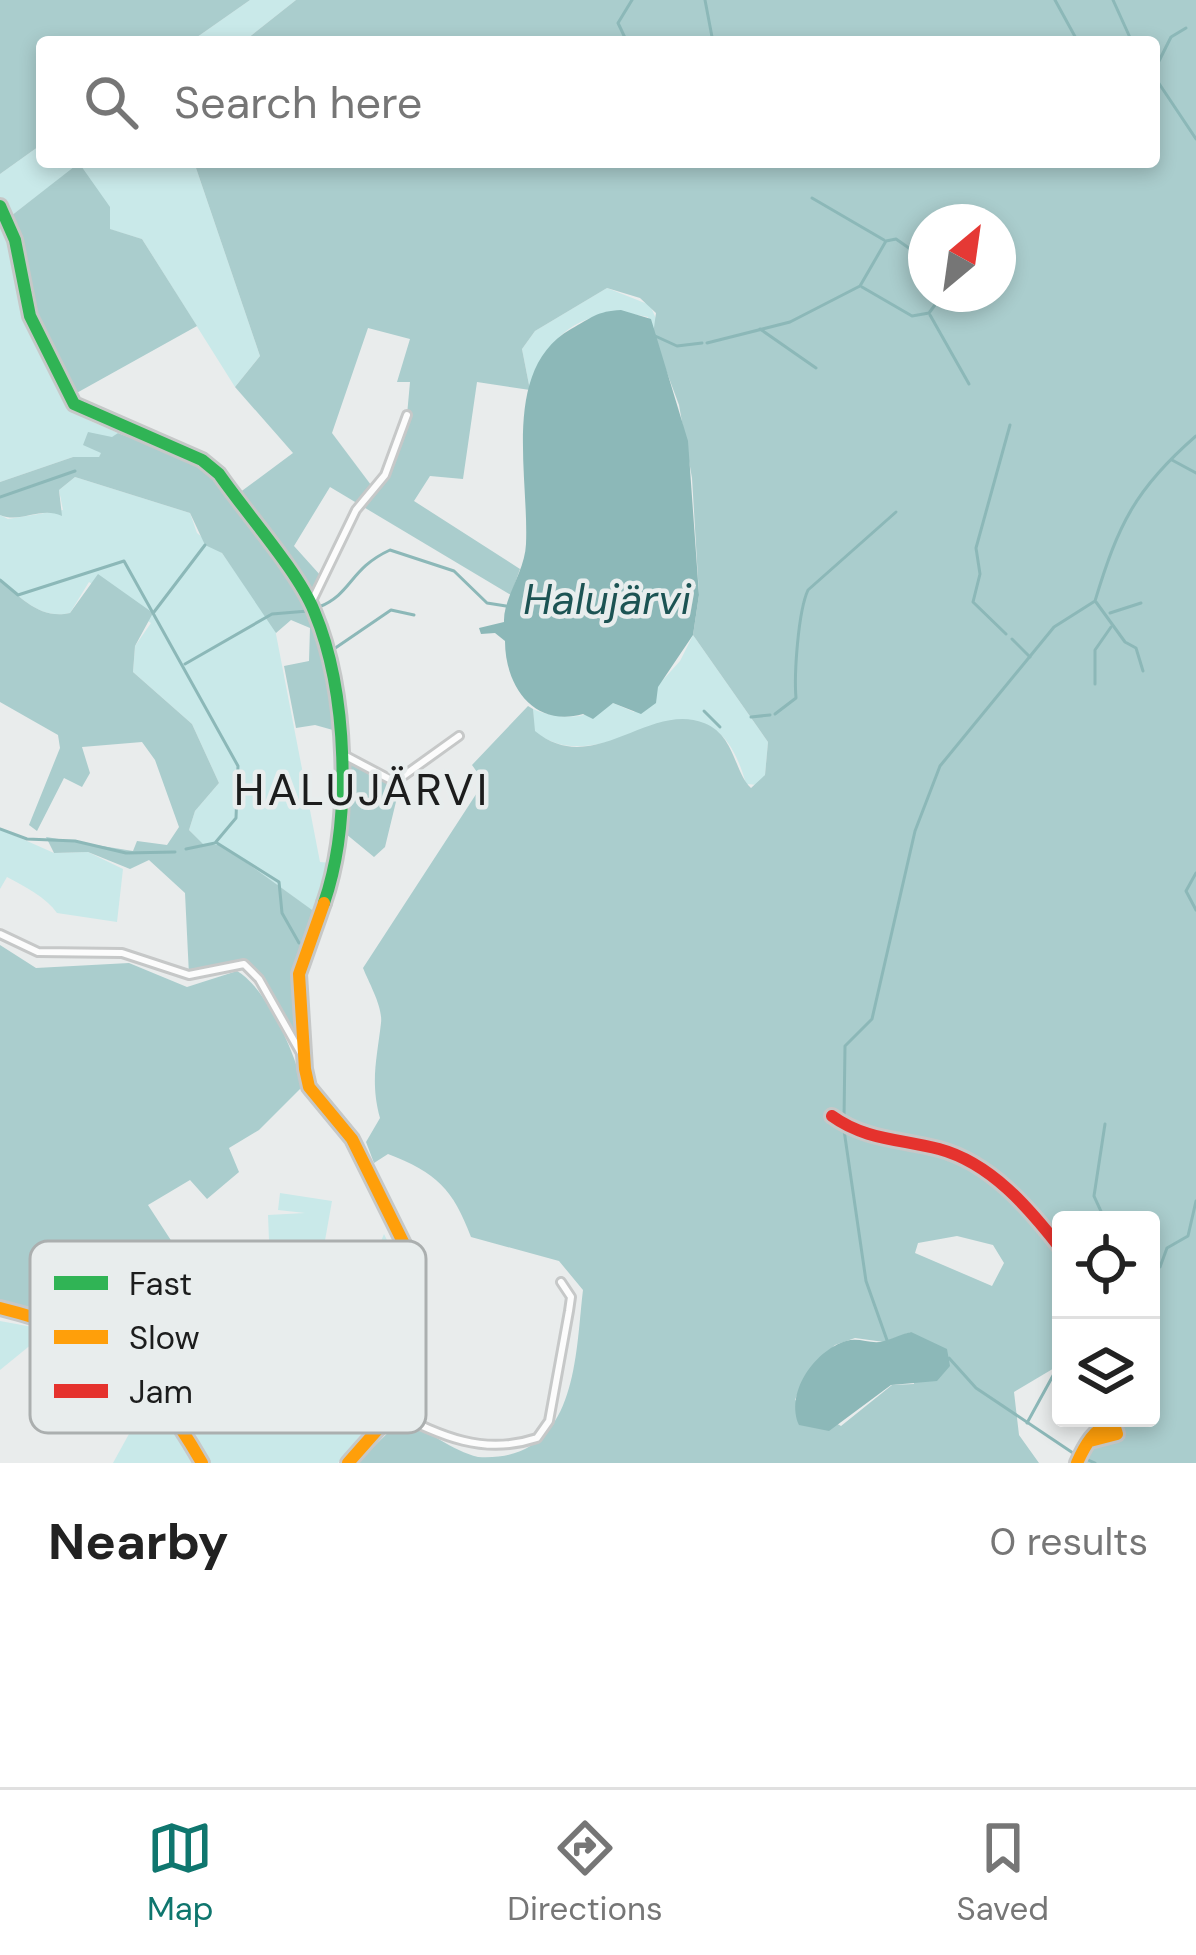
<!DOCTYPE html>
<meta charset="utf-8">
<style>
:root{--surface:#fff;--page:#f2f2f2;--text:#222;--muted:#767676;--line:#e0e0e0;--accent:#0f766e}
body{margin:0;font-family:"DM Sans",sans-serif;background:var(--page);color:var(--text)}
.controls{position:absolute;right:36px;bottom:36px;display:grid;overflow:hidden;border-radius:12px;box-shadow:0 6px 18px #0003}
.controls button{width:108px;height:108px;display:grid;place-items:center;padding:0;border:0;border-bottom:3px solid var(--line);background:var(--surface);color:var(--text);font:60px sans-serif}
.compass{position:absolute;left:908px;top:204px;width:108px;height:108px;border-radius:50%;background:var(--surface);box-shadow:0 6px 18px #0003;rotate:29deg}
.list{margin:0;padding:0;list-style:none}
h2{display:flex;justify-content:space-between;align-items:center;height:156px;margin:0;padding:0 48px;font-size:51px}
h2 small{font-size:39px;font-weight:400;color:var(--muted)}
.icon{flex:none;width:66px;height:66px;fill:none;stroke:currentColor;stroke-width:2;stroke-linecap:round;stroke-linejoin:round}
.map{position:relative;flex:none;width:1196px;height:1463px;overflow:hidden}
.search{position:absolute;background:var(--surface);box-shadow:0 6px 18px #0003;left:36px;right:36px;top:36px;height:132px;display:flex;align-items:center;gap:30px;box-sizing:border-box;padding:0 42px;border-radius:12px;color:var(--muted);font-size:45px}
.sheet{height:324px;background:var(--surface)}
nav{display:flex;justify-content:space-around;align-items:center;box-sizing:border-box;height:168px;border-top:3px solid var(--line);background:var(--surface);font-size:33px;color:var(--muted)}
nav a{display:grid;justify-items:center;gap:6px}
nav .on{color:var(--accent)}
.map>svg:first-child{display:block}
</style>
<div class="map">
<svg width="1196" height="1463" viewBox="0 0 1196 1463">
<rect width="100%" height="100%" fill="#e9ecec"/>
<g fill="#c9e9e9">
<path d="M250,0H296L243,42H190Z"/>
<path d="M42,144V162H194L260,356L235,387L142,239L109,229L79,164L11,216L0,198V174Z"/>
<path d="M0,213L27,317L66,400L88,420L118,433L99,457H73L0,482Z"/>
<path d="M607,288L650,305L657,321L653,335L648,317C587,302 544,335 530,390L522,349L535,331Z"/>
<path d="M75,477L190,513L197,533L222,553L275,629L320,862L331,863L314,912L222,845L204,846L189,830L195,811L219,783L192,724L133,672L135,646L151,623L89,582L70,613C41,620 21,598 0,580V515L8,519L63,510L59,490Z"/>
<path d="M693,635L768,742L765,775L758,785L746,784C708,645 607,791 534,731L533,709C564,722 586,718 613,703L634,712L680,661Z"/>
<path d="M0,829L54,853L88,852L123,869L117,922L57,913C46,897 24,886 7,877L0,889Z"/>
<path d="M280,1193L332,1201L324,1246L269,1240L268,1215L305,1213L278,1210Z"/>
<path d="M384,1234L404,1274L401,1354L390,1399L338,1463H208L189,1427L198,1425L221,1391L194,1356L208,1338L213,1339L320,1386Z"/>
<path d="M0,1321L49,1330L0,1370Z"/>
<path d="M151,1394L161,1399L197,1463H113Z"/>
</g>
<g fill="#aacdcd" fill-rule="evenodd">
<path d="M0,0H250L190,42H42V144L0,174Z"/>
<path d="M296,0H1196V1463H1084L1098,1418H1151V1220H1061V1364L1014,1392L1019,1435L1039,1463H357L403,1418C426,1430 453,1451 478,1457C578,1463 575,1356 583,1290L559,1261L471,1237C453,1189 437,1173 388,1154L374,1163L366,1142L380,1118C370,1082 377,1058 381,1023C383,1007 369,983 363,968L484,782L472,765L528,706L533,709L535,731C593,779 649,701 704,723C735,735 734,772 751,788L765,775L768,742L693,635L699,595L692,478L679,405L653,335L656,313L640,298L607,288L535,331L522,349L530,390L477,382L463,479L430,476L414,501L520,569L511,595L330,487L294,546L321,576L310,596L239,493L293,453L235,387L260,356L194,162H1154V42H243ZM926,222H998V294H926ZM368,328L410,339L397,382H410L407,415L374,489L332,433ZM957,1236L993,1245L1004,1263L992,1286L915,1253L918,1243ZM911,1332L914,1384L892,1385L841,1426L795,1400L803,1380L835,1345L855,1338L884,1342Z"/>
<path d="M79,163L110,207V229L142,239L197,326L73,395L34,315L11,216Z"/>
<path d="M88,432L112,437L118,433L208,468L272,551L308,606L340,732L315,725L296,728L284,666L309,661L310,628L291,620L276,633L222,553L205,545L190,513L75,477L59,490L62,516C40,506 21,524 0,515V482L73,457H99L101,453L83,445Z"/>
<path d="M98,574L153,613L135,646L133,672L192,724L219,783L195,811L189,830L204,845H222L319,915L299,974L303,1057L259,979L244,965L189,975L185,893L149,860L130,869L88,852L54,853L46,837L133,851L137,841L167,845L179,827L155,760L142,742L82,747L90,773L82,787L64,778L37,831L29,825L60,748L58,735L0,702V580C21,598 41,620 70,613Z"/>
<path d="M344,755L386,780L401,781L385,847L374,857L340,829Z"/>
<path d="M0,945L36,968L129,963L187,987L237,971C265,986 297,1055 302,1087L259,1130L229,1148L239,1172L207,1199L190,1180L148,1205L174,1245L102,1300L64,1316L0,1302Z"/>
</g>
<g fill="#8cb8b8">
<path d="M621,310L651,319L688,441L699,595L693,635L658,687L656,703L641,714L613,703L593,719L583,714C534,728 505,686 505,641L495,633L481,634L479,628L504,622C503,598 525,572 526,544C529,474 501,369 571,329C591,318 597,311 621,310Z"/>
<path d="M911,1332L947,1349L950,1366L937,1381L891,1385L829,1431L799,1425C785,1393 814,1351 846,1341C859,1337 872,1345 884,1341C893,1339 901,1334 911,1332Z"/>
</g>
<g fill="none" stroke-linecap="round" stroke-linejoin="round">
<g stroke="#8cb8b8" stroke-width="3">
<path d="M705,0L713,42"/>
<path d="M1055,0L1078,42"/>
<path d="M1113,0L1132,42"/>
<path d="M627,42L618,23L632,0"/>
<path d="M1154,71L1171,37L1186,28"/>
<path d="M1154,76L1196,139"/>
<path d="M812,198L884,240"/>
<path d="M862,287L912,316L929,313L943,294"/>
<path d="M930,315L969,384"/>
<path d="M760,329L816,368"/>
<path d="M653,335L677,346L702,343"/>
<path d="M707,343L790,322L860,286L886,241L896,239L926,260"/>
<path d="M1172,460L1196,473"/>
<path d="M0,497L75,471"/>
<path d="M0,580L18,595L124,561L238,766L236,818L215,843L186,849"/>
<path d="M1096,602L1125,642L1136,648L1143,671"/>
<path d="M319,607C353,593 349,569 390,550L454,571L487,603L506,606"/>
<path d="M154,612L205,545"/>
<path d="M1110,613L1141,603"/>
<path d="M1006,634L973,602L980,574L976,548L1010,425"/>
<path d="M1012,639L1030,657"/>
<path d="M328,653L391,610L414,615"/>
<path d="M185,664L272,614L308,611"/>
<path d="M1095,684V650L1111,627"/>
<path d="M704,711L720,727"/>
<path d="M775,714L796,698C794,675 798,612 808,590L896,512"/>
<path d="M751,717L770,715"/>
<path d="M0,829L27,839L75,841L126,853L175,852"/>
<path d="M217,843L279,882L282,913L299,943"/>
<path d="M1196,873L1186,891L1196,910"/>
<path d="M844,1119L845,1046L872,1019L915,831L940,766L1054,627L1095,601C1118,525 1135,489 1196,436"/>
<path d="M844,1130L866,1281L888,1343"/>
<path d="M1105,1220L1094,1196L1105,1124"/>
<path d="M1151,1271L1160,1267L1167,1248L1188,1236L1196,1201"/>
<path d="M949,1358L976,1388L1073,1453"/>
<path d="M1027,1423L1061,1361"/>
<path d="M1086,1459L1095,1463"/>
</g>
<g stroke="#c6c8c8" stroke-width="12">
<g id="street">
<path d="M311,603L356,510L385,475L407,415"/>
<path d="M344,755L395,782L459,736"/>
<path d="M0,934L38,952L122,953L189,975L244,964L259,979L302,1055"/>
<path d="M393,1412C442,1436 483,1456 537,1438L549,1421L569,1311L571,1297L561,1282"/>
</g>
</g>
<g stroke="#c6c8c8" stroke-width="18">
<path id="fast" d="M0,206L15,240L30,316L74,404L202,460L219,474C245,512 298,571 314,611C348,692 352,822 324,903"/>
</g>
<g stroke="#c6c8c8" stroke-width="18">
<g id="slow">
<path d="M324,903L299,974L305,1069L309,1087L352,1139L404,1244L414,1314L407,1378L393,1412L348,1463"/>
<path d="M0,1308C106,1334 148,1369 202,1463"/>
<path d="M1077,1463C1085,1445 1094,1429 1113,1421L1117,1434L1090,1441"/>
</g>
</g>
<g stroke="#c6c8c8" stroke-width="18">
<path id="jam" d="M832,1116C865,1140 901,1139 939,1149C991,1163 1029,1208 1061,1249"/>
</g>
<use href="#street" stroke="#fcfcfc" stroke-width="6"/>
<use href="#fast" stroke="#30b455" stroke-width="12"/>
<use href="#slow" stroke="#ff9f0a" stroke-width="12"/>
<use href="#jam" stroke="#e5322d" stroke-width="12"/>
</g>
<g text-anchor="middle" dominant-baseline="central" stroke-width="9" stroke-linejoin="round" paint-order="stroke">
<g font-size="42" font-style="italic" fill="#1c5353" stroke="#e8eded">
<text x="607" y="599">Halujärvi</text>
</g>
<g font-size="45" letter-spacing="3" fill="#1c1d1d" stroke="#e8eded">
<text x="362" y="789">HALUJÄRVI</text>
</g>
</g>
<rect x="30" y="1241" width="396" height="192" rx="18" fill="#e8eded" stroke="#abafaf" stroke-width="3"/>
<rect x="54" y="1276" width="54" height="14" fill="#30b455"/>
<rect x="54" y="1330" width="54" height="14" fill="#ff9f0a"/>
<rect x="54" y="1384" width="54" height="14" fill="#e5322d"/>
<g font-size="33" fill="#1c1d1d">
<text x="129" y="1295">Fast</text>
<text x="129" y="1349">Slow</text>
<text x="129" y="1403">Jam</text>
</g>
</svg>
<div class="controls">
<button><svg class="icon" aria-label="locate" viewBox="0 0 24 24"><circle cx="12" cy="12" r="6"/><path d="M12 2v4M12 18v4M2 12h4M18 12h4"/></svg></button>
<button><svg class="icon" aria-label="layers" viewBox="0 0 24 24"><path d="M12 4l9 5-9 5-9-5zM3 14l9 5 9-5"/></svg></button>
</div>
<svg class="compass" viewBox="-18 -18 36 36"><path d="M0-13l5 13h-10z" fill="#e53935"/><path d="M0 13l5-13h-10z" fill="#767676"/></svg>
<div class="search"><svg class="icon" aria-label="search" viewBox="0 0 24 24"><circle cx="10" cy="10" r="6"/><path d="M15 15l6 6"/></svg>Search here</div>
</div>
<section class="sheet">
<h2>Nearby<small>0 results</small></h2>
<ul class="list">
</ul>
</section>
<nav>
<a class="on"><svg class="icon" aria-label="map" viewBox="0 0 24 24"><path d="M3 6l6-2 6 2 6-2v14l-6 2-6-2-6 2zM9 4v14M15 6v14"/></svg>Map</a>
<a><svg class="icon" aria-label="directions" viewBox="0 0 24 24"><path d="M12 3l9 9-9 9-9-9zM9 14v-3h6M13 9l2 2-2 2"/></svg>Directions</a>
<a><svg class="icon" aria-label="saved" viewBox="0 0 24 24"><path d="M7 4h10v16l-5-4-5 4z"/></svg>Saved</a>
</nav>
